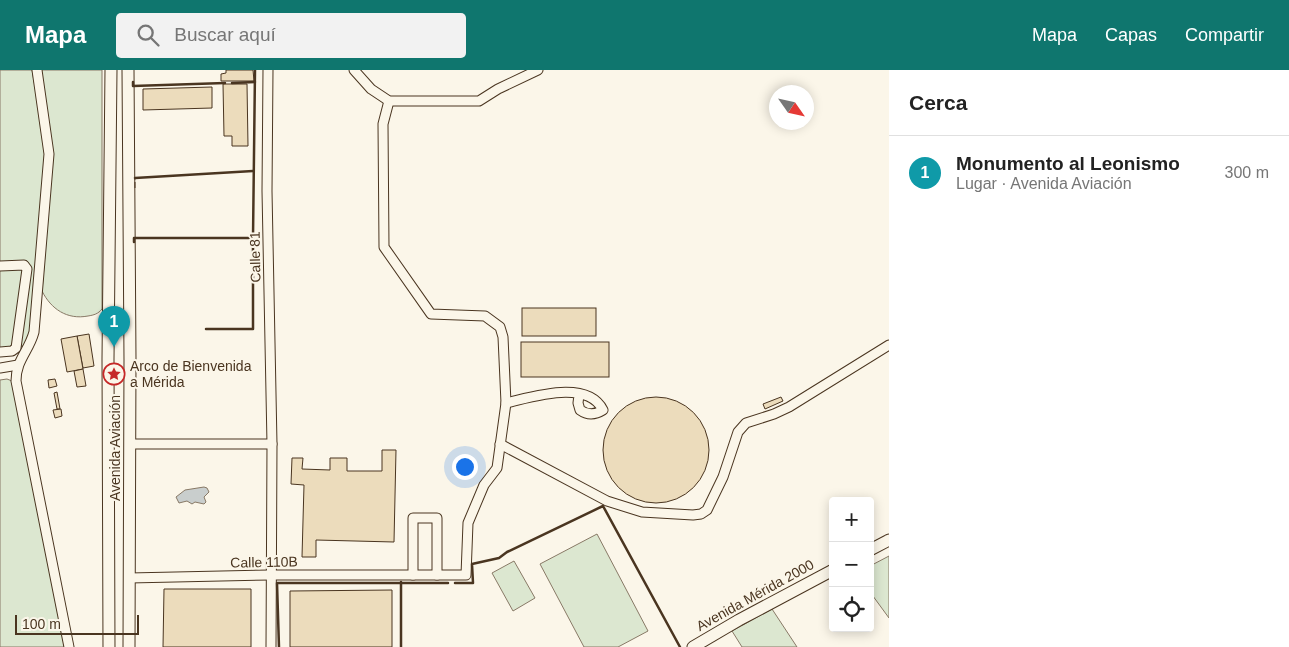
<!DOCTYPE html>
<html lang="es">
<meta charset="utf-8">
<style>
:root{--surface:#fff;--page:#f2f2f2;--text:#222;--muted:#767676;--line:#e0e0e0;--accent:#0f766e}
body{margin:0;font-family:Helvetica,sans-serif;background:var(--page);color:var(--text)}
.controls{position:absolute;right:15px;bottom:15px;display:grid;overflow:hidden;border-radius:5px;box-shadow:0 2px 12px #0003}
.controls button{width:45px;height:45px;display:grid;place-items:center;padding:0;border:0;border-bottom:1px solid var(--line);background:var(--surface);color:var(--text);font:25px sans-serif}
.compass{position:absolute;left:769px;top:15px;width:45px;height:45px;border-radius:50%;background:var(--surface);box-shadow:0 2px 12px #0003;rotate:124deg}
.scale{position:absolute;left:15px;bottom:12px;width:124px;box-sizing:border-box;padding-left:5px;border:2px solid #4a3520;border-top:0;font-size:14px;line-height:18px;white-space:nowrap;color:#4a3520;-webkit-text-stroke:4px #fbf6e9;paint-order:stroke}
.you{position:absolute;left:464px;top:396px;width:18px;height:18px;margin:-12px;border:4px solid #fff;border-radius:50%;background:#1a73e8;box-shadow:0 0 0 8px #1a73e833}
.badge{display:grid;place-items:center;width:32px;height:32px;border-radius:50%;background:var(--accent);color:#fff;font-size:16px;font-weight:700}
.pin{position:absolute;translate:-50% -41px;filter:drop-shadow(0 1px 2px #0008)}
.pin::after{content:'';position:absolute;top:26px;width:18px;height:15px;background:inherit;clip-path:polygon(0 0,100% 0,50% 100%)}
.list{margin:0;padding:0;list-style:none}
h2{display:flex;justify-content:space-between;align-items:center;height:65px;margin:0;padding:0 20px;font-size:21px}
h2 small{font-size:16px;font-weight:400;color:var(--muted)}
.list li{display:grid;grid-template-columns:32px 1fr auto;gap:15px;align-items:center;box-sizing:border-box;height:75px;padding:0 20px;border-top:1px solid var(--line)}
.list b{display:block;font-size:19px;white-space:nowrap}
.list p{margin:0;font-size:16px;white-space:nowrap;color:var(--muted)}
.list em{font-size:16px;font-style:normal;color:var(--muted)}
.icon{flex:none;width:28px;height:28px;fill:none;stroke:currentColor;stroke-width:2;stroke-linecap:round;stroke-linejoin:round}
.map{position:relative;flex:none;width:889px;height:577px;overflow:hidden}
header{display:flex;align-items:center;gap:30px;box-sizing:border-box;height:70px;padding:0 25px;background:var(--accent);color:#fff}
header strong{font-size:24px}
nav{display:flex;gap:28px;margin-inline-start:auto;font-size:18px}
.search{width:350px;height:45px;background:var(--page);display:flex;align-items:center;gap:12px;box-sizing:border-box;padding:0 18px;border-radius:5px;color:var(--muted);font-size:19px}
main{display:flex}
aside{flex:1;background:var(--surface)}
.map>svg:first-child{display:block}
</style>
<header>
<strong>Mapa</strong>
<div class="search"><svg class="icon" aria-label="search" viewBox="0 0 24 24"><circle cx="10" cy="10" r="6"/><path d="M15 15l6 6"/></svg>Buscar aquí</div>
<nav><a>Mapa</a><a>Capas</a><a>Compartir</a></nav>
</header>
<main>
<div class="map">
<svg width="889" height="577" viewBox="0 0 889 577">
<rect width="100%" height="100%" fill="#fbf6e9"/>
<g fill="#dce7d0" stroke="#887966">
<path d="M0,0H32L44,66L45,84L29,273L0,286Z"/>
<path d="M40,0H102V239C98,244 94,245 88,246C67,250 51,239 42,221L53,83Z"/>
<path d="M7,309L12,311L66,577H0V310Z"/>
<path d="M597,464L648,561L618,577H584L540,494Z"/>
<path d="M889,486V548L870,522V496Z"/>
<path d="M514,491L535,528L513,541L492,503Z"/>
<path d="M772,539L797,577H742L732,561Z"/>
</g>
<path fill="#c9cecd" stroke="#887966" d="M204,417L207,418L209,422L204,427L206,432L204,434L195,432L192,434L187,431L179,433L176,427L185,420Z"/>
<g fill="#ecdcbc" stroke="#4a3520">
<path d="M226,0H253L254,11H221V4L226,3Z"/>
<path d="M223,14H247L248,76H232V66H224Z"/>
<path d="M212,17V38L143,40V19Z"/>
<rect x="522" y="238" width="74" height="28"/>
<path d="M89,264L94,296L83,298L77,266Z"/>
<path d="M77,266L83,299L67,302L61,269Z"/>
<rect x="521" y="272" width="88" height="35"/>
<path d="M83,299L86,316L77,317L74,301Z"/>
<path d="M55,309L57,316L49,318L48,310Z"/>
<path d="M57,322L60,339H57L54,323Z"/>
<path d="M781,327L783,331L765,339L763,334Z"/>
<circle cx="656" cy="380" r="53"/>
<path d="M61,339L62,346L55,348L53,340Z"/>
<path d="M382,380H396L394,472L316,470V487H302L304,415L291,414L292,388H303L302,399L330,400V388H347V401H382Z"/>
<path d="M164,519H251V577H163Z"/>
<path d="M392,520V577H290V521Z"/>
</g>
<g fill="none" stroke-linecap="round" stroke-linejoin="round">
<g stroke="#4a3520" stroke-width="11">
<g id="minor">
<path d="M37,0L49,84L34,262C29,281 16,290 16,311L69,577"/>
<path d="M268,0L267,121L272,374L271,577"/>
<path d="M354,0L371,19L389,31H479L498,19L538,0"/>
<path d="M0,196L24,195L27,199L16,278L12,281L0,282"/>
<path d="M0,298L18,295"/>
<path d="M506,333C533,327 587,309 603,340C595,345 587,345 580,340L578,333L579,325"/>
<path d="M130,374H272"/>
<path d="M500,374L607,431L642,442L693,445L701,444L707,440L723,407L738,362L746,353L774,344L789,337L889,275"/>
<path d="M413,505V448H437V505"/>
<path d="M129,508L271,505H466L468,453L484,415L497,398L506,333L503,267L500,257L485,246L431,244L384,177L383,54L389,31"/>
</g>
</g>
<g stroke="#4a3520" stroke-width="13">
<g id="major">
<path d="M128,0L130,289L129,577"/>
<path d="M870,480L889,470"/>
<path d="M109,577L108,289L111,0"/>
<path d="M693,577L739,550L833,500"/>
</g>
</g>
<use href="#minor" stroke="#fbf6e9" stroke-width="9"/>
<use href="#major" stroke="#fbf6e9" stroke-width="11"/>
<path stroke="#4a3520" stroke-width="1" stroke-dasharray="6 2.5" stroke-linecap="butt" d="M135,118V108"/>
<g stroke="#4a3520" stroke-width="2.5">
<path d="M133,12V16L225,13"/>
<path d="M232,13L255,12"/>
<path d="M135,108L253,101"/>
<path d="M253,168L255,0"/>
<path d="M134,172V168H253V259H206"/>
<path d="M401,512V577"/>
<path d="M455,513H473L472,494L499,488L507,482L603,436L680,577"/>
<path d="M279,577L277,513H448"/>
</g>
</g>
<defs>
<g id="sight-ring" transform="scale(1.125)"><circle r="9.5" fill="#fbf6e9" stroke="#c62828" stroke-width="1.5"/><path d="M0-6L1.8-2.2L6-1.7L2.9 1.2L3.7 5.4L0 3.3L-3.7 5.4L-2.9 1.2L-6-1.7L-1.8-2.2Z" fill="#c62828"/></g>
</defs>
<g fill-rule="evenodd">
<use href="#sight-ring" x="114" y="304"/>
</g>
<g text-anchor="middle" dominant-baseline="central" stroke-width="4" stroke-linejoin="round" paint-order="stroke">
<g font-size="14" fill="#4a3520" stroke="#fbf6e9">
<text transform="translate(255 187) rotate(-91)">Calle 81</text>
<text transform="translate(115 378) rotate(-90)">Avenida Aviación</text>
<text transform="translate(264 492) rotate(-1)">Calle 110B</text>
<text transform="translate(755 525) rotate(-29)">Avenida Mérida 2000</text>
</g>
<g font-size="14" fill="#4a3520" stroke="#fbf6e9" text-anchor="start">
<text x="130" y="296">Arco de Bienvenida<tspan x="130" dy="16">a Mérida</tspan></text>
</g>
</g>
</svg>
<div class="controls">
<button>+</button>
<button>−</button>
<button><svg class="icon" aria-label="locate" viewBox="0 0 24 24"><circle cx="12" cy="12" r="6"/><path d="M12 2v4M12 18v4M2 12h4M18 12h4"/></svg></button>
</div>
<svg class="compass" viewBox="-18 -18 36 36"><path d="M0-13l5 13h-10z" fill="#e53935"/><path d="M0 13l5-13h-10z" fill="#767676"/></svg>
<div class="scale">100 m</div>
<div class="you"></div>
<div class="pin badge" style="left:114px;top:277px;background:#0f9aa8">1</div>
</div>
<aside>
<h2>Cerca<small></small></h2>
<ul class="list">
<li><span class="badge" style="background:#0f9aa8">1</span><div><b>Monumento al Leonismo</b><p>Lugar · Avenida Aviación</p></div><em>300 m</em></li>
</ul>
</aside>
</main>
